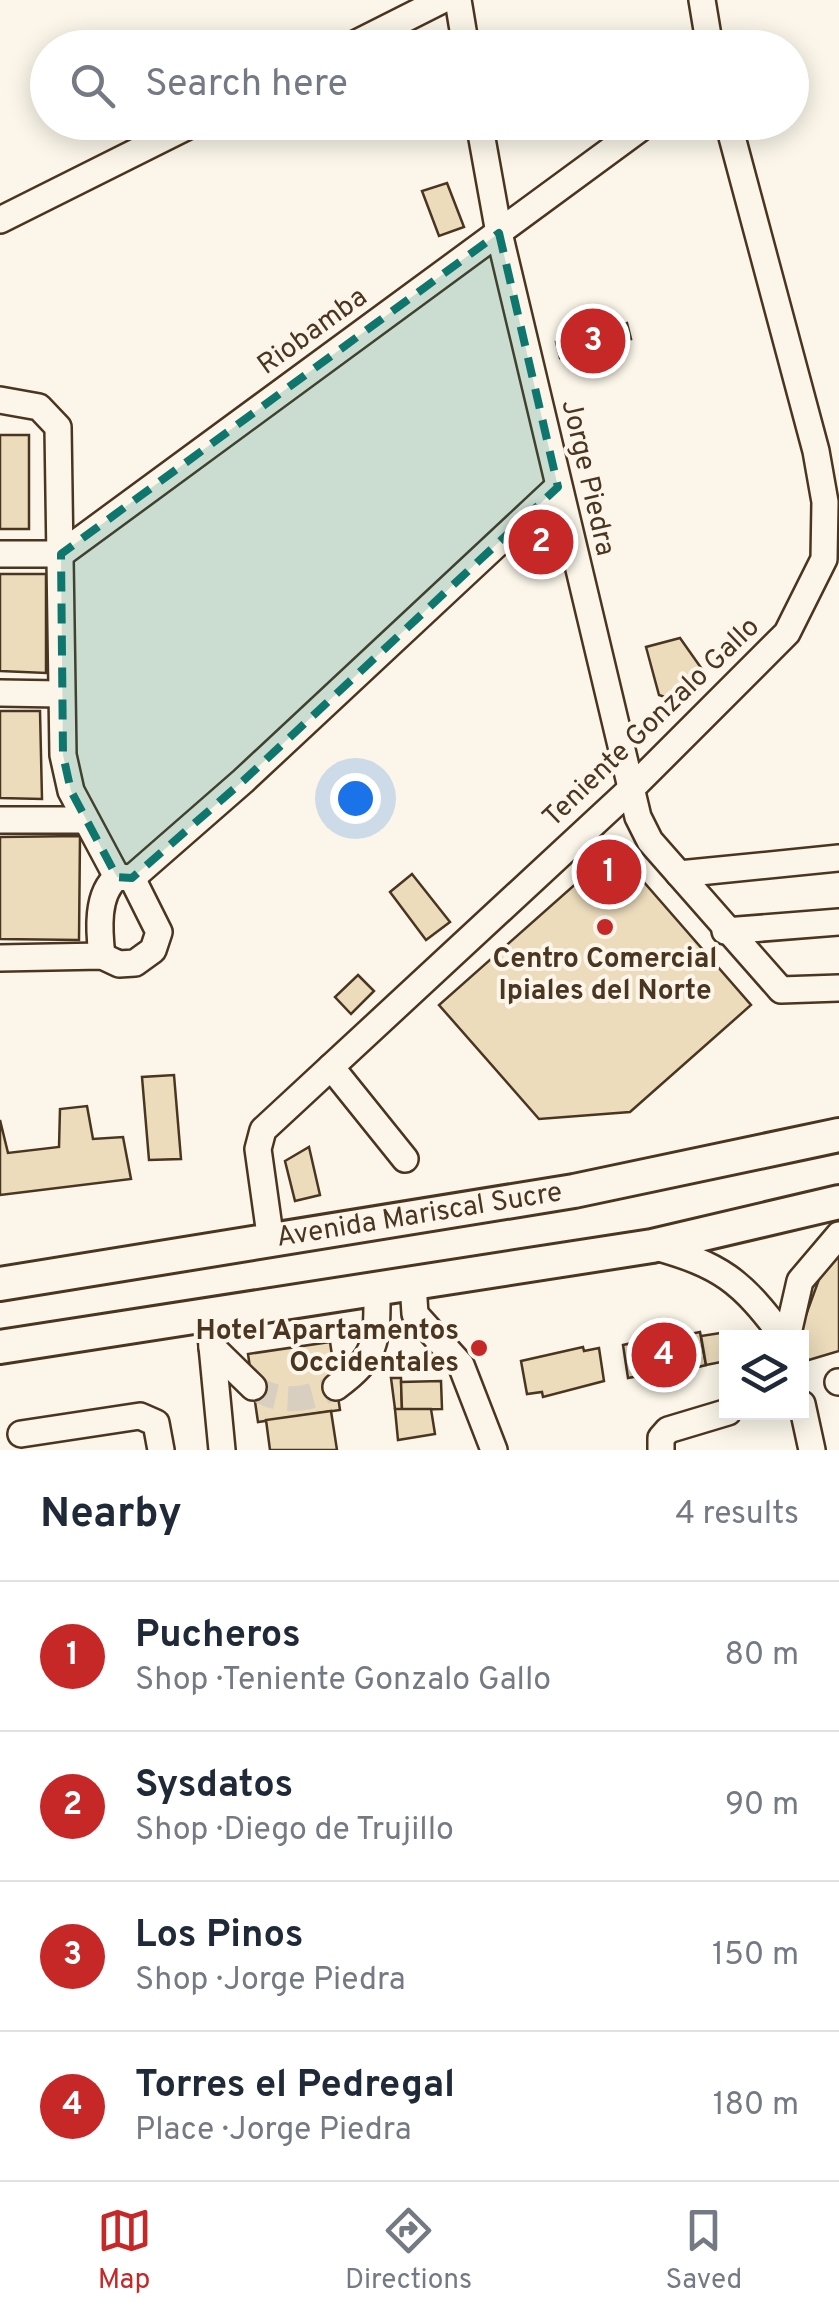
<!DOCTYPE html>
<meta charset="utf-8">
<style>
:root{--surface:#fff;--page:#f2f2f3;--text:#1f2937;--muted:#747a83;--line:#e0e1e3;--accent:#c62828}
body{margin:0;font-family:Overpass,sans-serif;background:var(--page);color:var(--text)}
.controls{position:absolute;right:30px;bottom:30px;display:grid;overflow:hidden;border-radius:0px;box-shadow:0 5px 25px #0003}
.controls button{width:90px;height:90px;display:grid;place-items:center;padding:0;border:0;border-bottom:2px solid var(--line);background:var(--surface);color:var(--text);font:50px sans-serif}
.you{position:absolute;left:355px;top:798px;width:35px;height:35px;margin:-25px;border:8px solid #fff;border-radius:50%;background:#1a73e8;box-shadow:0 0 0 15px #1a73e833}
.badge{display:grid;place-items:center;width:65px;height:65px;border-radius:50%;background:var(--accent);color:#fff;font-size:32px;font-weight:700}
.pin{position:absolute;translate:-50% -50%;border:5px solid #fff;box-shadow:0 2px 10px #0006}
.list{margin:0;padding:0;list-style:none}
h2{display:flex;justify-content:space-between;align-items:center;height:130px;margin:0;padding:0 40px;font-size:42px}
h2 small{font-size:32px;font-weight:400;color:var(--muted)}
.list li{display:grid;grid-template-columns:65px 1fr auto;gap:30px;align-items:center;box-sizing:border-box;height:150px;padding:0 40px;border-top:2px solid var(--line)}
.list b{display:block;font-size:38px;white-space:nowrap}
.list p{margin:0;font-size:32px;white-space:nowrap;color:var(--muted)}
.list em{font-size:32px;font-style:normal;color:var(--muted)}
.icon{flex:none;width:55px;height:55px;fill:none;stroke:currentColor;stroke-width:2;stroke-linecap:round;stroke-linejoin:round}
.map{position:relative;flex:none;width:839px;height:1450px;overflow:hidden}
.search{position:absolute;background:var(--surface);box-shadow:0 5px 25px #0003;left:30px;right:30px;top:30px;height:110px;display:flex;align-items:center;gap:25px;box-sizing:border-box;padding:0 35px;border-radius:55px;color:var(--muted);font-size:38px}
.sheet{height:730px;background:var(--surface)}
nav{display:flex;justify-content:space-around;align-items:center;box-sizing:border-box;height:140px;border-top:2px solid var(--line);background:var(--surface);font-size:28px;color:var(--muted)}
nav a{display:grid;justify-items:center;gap:5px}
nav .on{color:var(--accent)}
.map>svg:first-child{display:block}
</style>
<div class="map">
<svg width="839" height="1450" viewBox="0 0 839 1450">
<rect width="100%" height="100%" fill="#fbf6e9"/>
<g fill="#ecdcbc" stroke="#4a3520" stroke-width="2.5">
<path d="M447,183L464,227L439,236L422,191Z"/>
<path d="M627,323L631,339L560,358L556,342Z"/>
<rect x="0" y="435" width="29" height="94"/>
<path d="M547,532L553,558L522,565L519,552Z"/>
<path d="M0,574H46V673L0,671Z"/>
<path d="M680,638L704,672L668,698L659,695L646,647Z"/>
<path d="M0,711H40L42,799L0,798Z"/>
<path d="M80,836L79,940L0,939V837Z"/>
<path d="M615,849L751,1005L630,1112L539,1119L439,1005Z"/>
<path d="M412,874L450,922L426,940L390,892Z"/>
<path d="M358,975L374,991L351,1014L335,997Z"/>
<path d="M174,1075L181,1159L149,1160L142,1077Z"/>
<path d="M87,1106L93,1139L123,1137L131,1179L0,1195V1120L8,1153L59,1147L60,1109Z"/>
<path d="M309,1147L320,1195L295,1201L285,1161Z"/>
<path d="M839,1256V1351L802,1362V1326L826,1260Z"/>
<path d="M684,1331L685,1335L700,1332L706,1365L645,1381L644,1375L628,1378L623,1345Z"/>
<path d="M727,1332L726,1361L706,1365L701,1336Z"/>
<path d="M330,1342L340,1410L258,1422L248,1354Z"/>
<path d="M583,1347L584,1351L599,1348L604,1381L543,1397L542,1392L527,1394L521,1361Z"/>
<path d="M391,1378H401L402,1410L395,1409Z"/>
<path d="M441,1381L442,1409L402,1410L401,1382Z"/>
<path d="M395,1409H431L435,1434L398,1440Z"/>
<path d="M331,1411L337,1450H270L266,1420Z"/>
</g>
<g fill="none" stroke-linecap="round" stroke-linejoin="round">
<path stroke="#d8cfc1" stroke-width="25" stroke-dasharray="25 12" stroke-linecap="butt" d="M253,1387C283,1405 306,1400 336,1387"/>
<g stroke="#4a3520" stroke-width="30">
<g id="minor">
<path d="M458,0L466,48"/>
<path d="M702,0L710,48"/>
<path d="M347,48L442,0"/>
<path d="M479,122L499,233L638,817L650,841L781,990L839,988"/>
<path d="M0,220L196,122"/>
<path d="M0,400L39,407L58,427L63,755L71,791L117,877"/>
<path d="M0,554H61L649,122"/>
<path d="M0,693L60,694"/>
<path d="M0,820H85"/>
<path d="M679,874L839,858"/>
<path d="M132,878L243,781L558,487"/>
<path d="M725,931L839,922"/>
<path d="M102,956C99,931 96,894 117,877L132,878"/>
<path d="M0,958L102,956L119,964L135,963L153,950L159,932L132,878"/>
<path d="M331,1067L405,1159"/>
<path d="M271,1242L258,1149L263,1130L632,788L787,633L824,559L825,502L816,451L728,122"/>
<path d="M652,1246C721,1265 741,1280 784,1338"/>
<path d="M413,1284L415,1314L461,1365L494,1450"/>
<path d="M209,1315L222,1450"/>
<path d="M787,1338L800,1281L839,1235"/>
<path d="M212,1347L253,1387"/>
<path d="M838,1382H839"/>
<path d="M336,1387C379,1356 377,1339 377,1289"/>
<path d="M802,1404L812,1450"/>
<path d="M21,1434L140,1416L156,1423L161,1450"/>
<path d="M661,1450V1438L668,1430L728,1412"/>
</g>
</g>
<g stroke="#4a3520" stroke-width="38">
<g id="major">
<path id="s1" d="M0,1284L574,1191L839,1135"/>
<path d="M0,1347L652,1246L839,1202"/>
</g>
</g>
<use href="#minor" stroke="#fbf6e9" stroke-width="25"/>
<use href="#major" stroke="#fbf6e9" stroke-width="32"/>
</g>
<path fill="#0f766e" fill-opacity="0.2" stroke="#0f766e" stroke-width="8" stroke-dasharray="20 12" stroke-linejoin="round" d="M499,233L558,487L243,781L132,878L117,877L71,791L63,755L61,554Z"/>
<g fill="#c62828" stroke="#fbf6e9" stroke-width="4">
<circle cx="605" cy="927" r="10"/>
<circle cx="479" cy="1348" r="10"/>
</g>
<g text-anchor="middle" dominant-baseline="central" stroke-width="8" stroke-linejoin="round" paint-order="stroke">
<g font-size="28" fill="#4a3520" stroke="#fbf6e9">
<text transform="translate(313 332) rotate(-36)">Riobamba</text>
<text transform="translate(587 478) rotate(77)">Jorge Piedra</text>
<text transform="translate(652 723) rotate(-44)">Teniente Gonzalo Gallo</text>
<text stroke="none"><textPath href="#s1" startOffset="425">Avenida Mariscal Sucre</textPath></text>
</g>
<g font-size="28" font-weight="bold" fill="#4a3520" stroke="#fbf6e9">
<text x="605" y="960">Centro Comercial<tspan x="605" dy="32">Ipiales del Norte</tspan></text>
<text x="459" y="1332" text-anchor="end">Hotel Apartamentos<tspan x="459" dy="32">Occidentales</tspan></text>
</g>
</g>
</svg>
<div class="controls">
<button><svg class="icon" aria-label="layers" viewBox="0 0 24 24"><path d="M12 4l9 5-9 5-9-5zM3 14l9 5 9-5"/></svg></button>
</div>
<div class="you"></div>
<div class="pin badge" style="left:609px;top:872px">1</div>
<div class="pin badge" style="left:541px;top:542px">2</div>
<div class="pin badge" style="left:593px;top:341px">3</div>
<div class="pin badge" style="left:664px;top:1355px">4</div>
<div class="search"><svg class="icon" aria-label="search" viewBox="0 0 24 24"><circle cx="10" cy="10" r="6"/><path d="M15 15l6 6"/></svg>Search here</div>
</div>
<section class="sheet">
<h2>Nearby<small>4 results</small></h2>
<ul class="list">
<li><span class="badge">1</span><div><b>Pucheros</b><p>Shop · Teniente Gonzalo Gallo</p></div><em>80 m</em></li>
<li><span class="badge">2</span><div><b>Sysdatos</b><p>Shop · Diego de Trujillo</p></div><em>90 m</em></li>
<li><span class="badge">3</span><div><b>Los Pinos</b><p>Shop · Jorge Piedra</p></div><em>150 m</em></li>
<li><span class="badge">4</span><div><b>Torres el Pedregal</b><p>Place · Jorge Piedra</p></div><em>180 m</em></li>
</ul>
</section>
<nav>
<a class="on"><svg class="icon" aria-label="map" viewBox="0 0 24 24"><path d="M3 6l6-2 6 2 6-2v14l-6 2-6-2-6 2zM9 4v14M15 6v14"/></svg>Map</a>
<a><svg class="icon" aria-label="directions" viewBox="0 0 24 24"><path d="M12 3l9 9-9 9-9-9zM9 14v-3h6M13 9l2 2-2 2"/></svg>Directions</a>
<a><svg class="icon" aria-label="saved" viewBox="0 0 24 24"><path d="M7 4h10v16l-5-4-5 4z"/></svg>Saved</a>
</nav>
